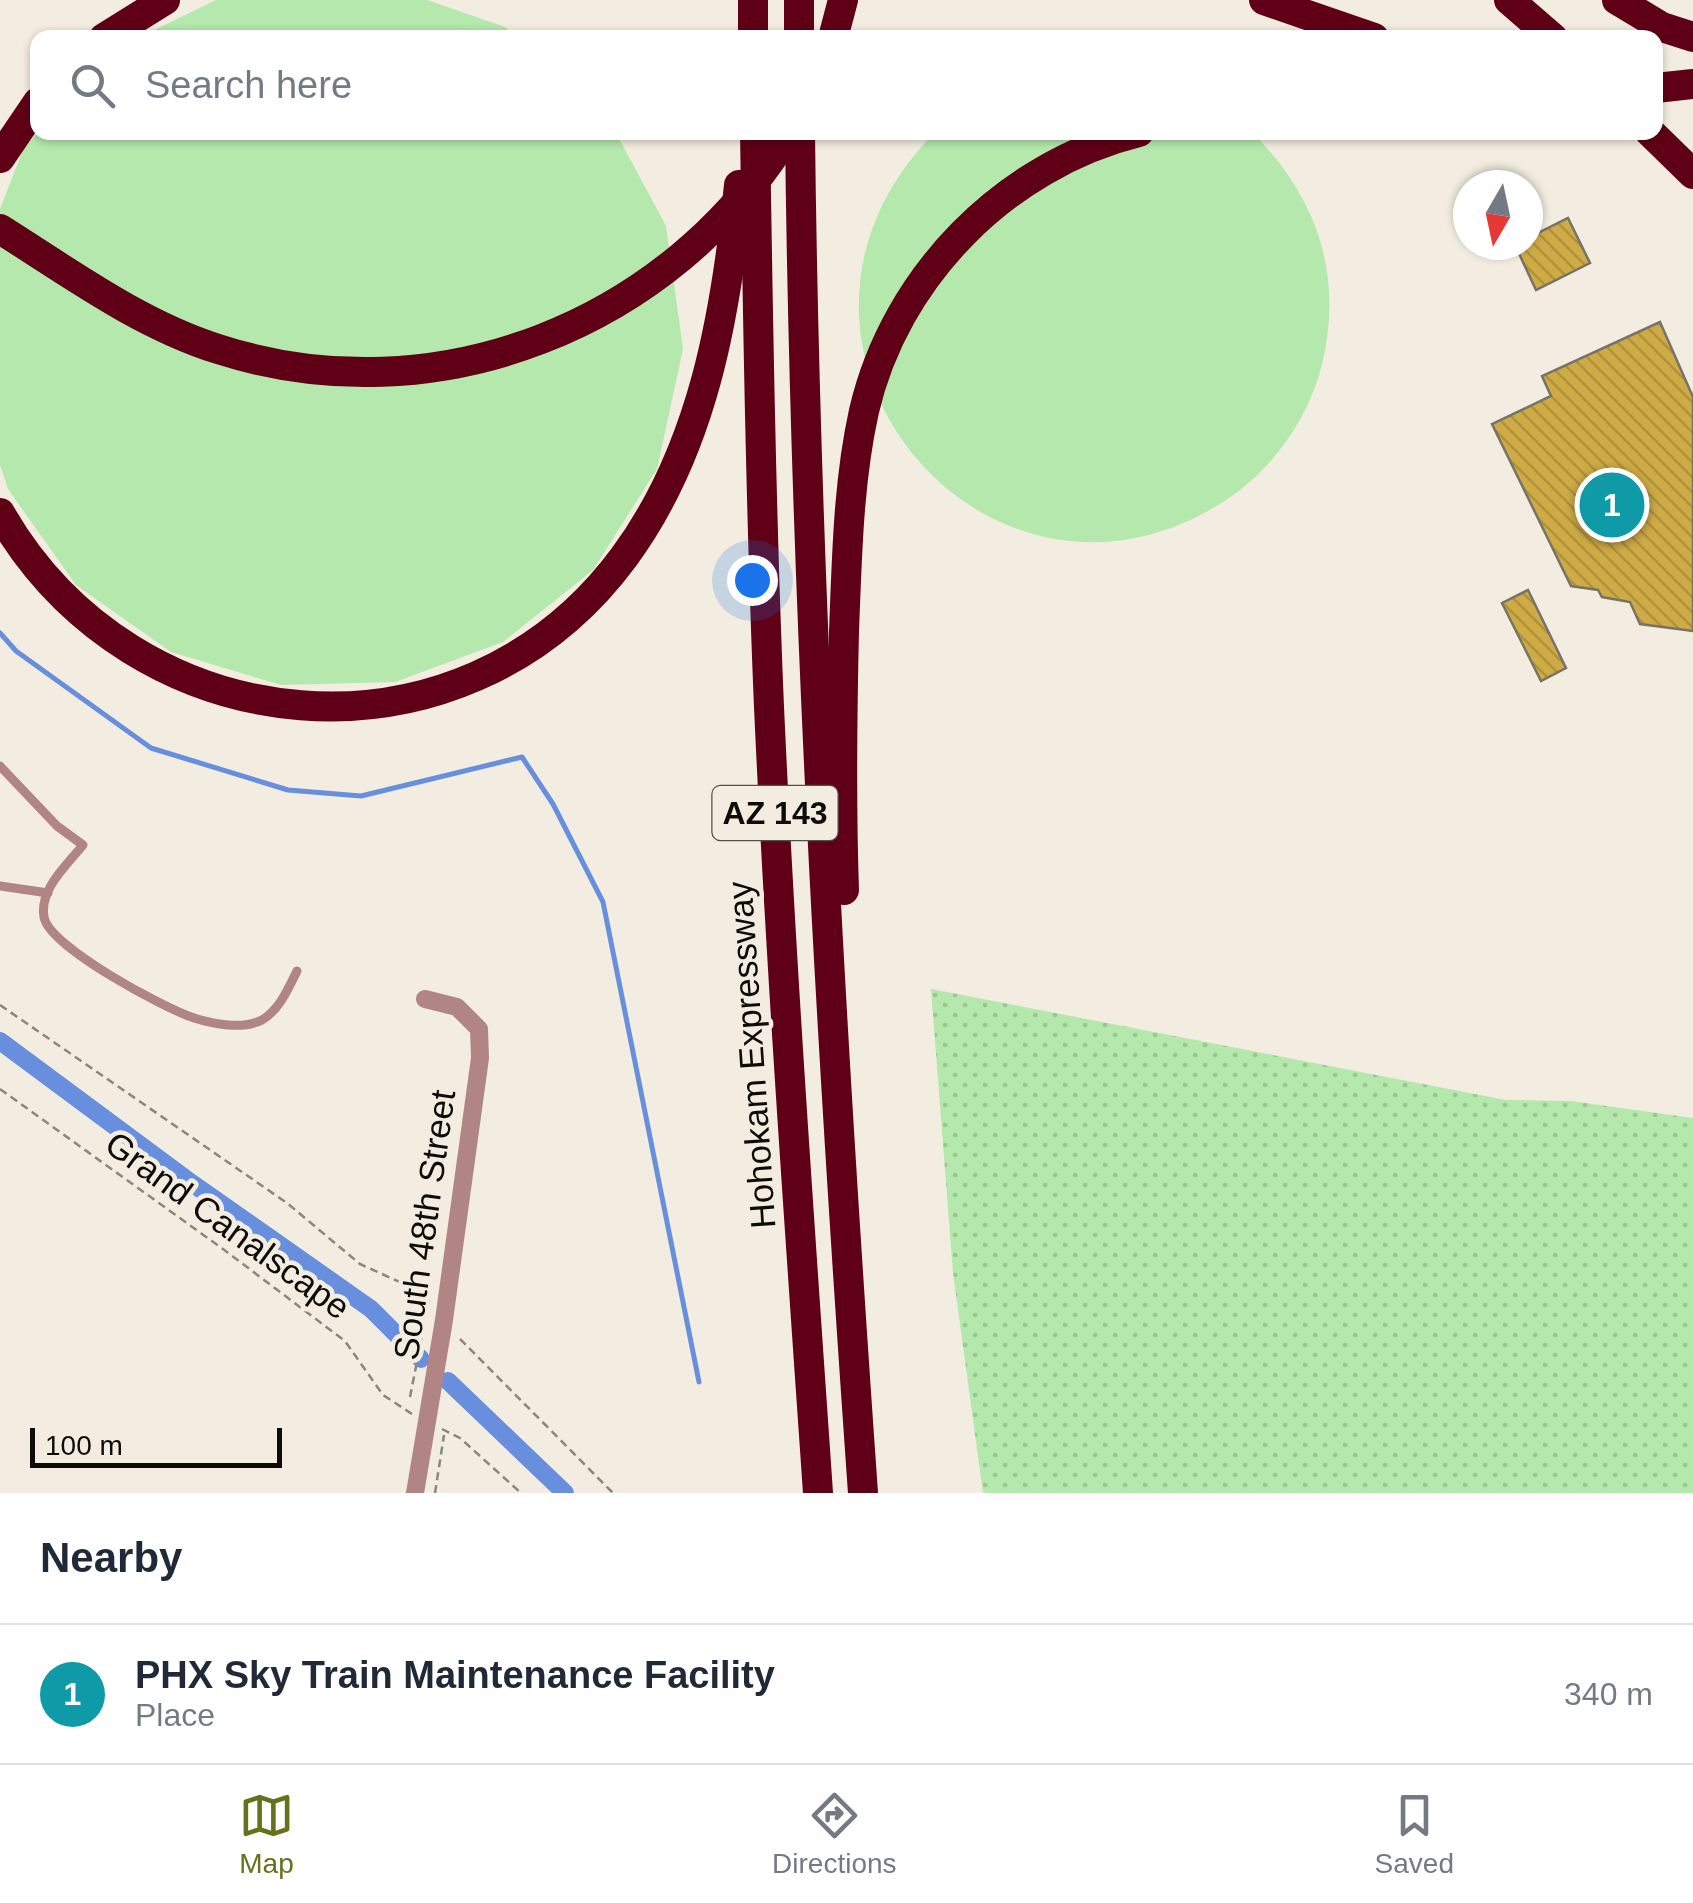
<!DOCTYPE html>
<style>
:root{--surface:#fff;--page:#f2f2f3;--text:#1f2937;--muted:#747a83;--line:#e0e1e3;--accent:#65711b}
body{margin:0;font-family:Arial,sans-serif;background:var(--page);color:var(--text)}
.compass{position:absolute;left:1453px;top:170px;width:90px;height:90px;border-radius:50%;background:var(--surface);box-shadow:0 2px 8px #0004;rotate:189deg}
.scale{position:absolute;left:30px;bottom:25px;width:252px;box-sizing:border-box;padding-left:10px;border:5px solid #0d0c08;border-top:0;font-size:28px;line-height:35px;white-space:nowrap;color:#0d0c08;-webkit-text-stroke:8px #f2ede0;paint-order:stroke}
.you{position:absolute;left:752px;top:580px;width:35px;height:35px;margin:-25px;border:8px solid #fff;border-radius:50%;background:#1a73e8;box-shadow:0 0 0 15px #1a73e833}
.badge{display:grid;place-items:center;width:65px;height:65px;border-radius:50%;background:var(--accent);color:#fff;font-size:32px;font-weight:700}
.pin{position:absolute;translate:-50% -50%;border:5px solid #fff;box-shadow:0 2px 10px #0006}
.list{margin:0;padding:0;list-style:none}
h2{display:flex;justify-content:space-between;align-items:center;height:130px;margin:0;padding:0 40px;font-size:42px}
h2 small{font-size:32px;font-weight:400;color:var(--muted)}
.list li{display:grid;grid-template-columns:65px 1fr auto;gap:30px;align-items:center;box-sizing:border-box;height:140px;padding:0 40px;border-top:2px solid var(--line)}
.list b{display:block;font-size:38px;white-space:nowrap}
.list p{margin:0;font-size:32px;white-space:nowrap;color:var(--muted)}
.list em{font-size:32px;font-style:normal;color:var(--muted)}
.icon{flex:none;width:55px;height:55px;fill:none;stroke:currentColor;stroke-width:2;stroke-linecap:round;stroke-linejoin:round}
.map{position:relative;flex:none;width:1693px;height:1493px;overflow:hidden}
.search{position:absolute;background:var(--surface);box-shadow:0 2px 8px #0004;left:30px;right:30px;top:30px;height:110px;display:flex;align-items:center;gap:25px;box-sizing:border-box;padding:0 35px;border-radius:20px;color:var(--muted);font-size:38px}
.sheet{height:270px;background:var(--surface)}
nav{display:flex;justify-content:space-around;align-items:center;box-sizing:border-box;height:140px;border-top:2px solid var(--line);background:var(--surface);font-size:28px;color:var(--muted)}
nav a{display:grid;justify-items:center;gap:5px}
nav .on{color:var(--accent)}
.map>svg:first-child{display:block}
</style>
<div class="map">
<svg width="1693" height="1493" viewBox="0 0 1693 1493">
<defs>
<pattern id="park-dots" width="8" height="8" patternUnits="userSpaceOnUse" patternTransform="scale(2.5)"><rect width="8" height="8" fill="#b4e8ac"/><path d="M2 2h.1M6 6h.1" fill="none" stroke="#9ac692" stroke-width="1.8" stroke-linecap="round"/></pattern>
<pattern id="building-back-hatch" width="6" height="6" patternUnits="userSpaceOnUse" patternTransform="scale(2.5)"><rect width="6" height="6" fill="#cfab46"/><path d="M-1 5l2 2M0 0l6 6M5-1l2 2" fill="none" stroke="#b1923c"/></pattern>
</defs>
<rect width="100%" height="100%" fill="#f2ede0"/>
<g fill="#b4e8ac">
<path d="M216,0H427L505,27L517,37H140Z"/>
<path d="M38,133H616L666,226L683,349L657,469L593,570L503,642L395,682L281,685L171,652L76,585L8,489L0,465V209L24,147Z"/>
<path d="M934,133H1253C1315,196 1343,271 1323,360C1310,417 1274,468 1226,500C988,656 727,345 934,133Z"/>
</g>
<path fill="url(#park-dots)" d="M931,989L1506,1100L1571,1101L1693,1118V1493H983L953,1273Z"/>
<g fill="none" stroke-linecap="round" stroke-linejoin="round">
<path stroke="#688fdd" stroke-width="5" d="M0,633L16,651L151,748L288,790L361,796L522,757L553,804L603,902L699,1382"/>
<g stroke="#688fdd" stroke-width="18">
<path d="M0,1041L186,1179L371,1309L421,1359"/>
<path d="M448,1381L565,1493"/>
</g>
</g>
<g fill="url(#building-back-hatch)" stroke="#777367" stroke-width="2.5">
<path d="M1568,218L1590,263L1536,290L1515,245H1528V238Z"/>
<path d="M1660,322L1693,397V631L1640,624L1630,602L1602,597L1598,590L1571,586L1492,424L1551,396L1542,376Z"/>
<path d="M1528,590L1566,668L1541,681L1502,603Z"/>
</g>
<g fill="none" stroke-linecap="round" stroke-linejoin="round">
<g stroke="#8a877e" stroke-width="2.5" stroke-dasharray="8 5" stroke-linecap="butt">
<path d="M0,1005L287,1203L360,1264L404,1284L430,1302"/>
<path d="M0,1089L223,1249L345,1341L383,1395L412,1414"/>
<path d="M460,1339L613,1493"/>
<path d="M410,1397L425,1321"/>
<path d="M442,1429L460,1438L521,1493"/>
<path d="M435,1493L444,1435"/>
</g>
<g stroke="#b28585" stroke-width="9">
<path d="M0,766L57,826L83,845C67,865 39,889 44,917C49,947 164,1008 194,1018C213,1024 243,1030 262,1020C280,1009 288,989 297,971"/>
<path d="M0,886L48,893"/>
</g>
<path stroke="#b28585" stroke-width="18" d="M415,1493L444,1320L480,1058L479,1029L457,1007L425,999"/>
<g stroke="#600016" stroke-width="30">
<path d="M753,0V38"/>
<path d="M799,0V38"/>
<path d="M1264,0L1374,38"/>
<path d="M1509,0L1553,38"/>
<path d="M1617,0L1662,27L1693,37"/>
<path d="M104,38L165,0"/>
<path d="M833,38L843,0"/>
<path d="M1656,88L1693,84"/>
<path d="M755,132C758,324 761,516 769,707C781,970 800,1231 818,1493"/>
<path d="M800,132C805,587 831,1040 863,1493"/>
<path d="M1650,132L1693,174"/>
<path d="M0,158L38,102"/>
<path d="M0,513C133,746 461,778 624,557C703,450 726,315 739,185"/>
<path d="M844,890C841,804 842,717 844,631C847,558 848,483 864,411C895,277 1005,165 1139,132"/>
</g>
<path stroke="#600016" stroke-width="30" d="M0,229C70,273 139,324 218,349C436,419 671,325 789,132"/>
</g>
<g text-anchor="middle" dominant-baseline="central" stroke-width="9" stroke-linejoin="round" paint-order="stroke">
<rect fill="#f2ede0" stroke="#525049" stroke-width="2.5" x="712.5" y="786" width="125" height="54" rx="8"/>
<g font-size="32" font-weight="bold" fill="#0d0c08">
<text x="775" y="813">AZ 143</text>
</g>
<g font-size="35" fill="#0d0c08" stroke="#f2ede0">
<text transform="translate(751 1055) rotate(-94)">Hohokam Expressway</text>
<text transform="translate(228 1225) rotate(36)">Grand Canalscape</text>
<text transform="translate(424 1225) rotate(-82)">South 48th Street</text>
</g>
</g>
</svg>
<svg class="compass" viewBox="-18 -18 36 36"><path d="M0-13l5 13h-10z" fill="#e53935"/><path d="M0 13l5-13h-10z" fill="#747a83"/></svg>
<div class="scale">100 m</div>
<div class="you"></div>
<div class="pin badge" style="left:1612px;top:505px;background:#0f9aa8">1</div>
<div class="search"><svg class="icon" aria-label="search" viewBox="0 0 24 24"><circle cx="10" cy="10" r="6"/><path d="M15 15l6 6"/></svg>Search here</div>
</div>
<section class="sheet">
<h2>Nearby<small></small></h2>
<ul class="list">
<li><span class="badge" style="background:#0f9aa8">1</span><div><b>PHX Sky Train Maintenance Facility</b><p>Place</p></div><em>340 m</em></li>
</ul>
</section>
<nav>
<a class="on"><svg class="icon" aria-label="map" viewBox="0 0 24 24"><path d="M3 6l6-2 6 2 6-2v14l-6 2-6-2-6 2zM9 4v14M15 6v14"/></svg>Map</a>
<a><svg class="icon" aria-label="directions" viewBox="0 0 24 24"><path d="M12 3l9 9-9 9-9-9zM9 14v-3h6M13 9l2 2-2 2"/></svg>Directions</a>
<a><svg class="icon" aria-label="saved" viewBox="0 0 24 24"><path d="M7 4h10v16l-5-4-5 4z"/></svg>Saved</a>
</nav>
